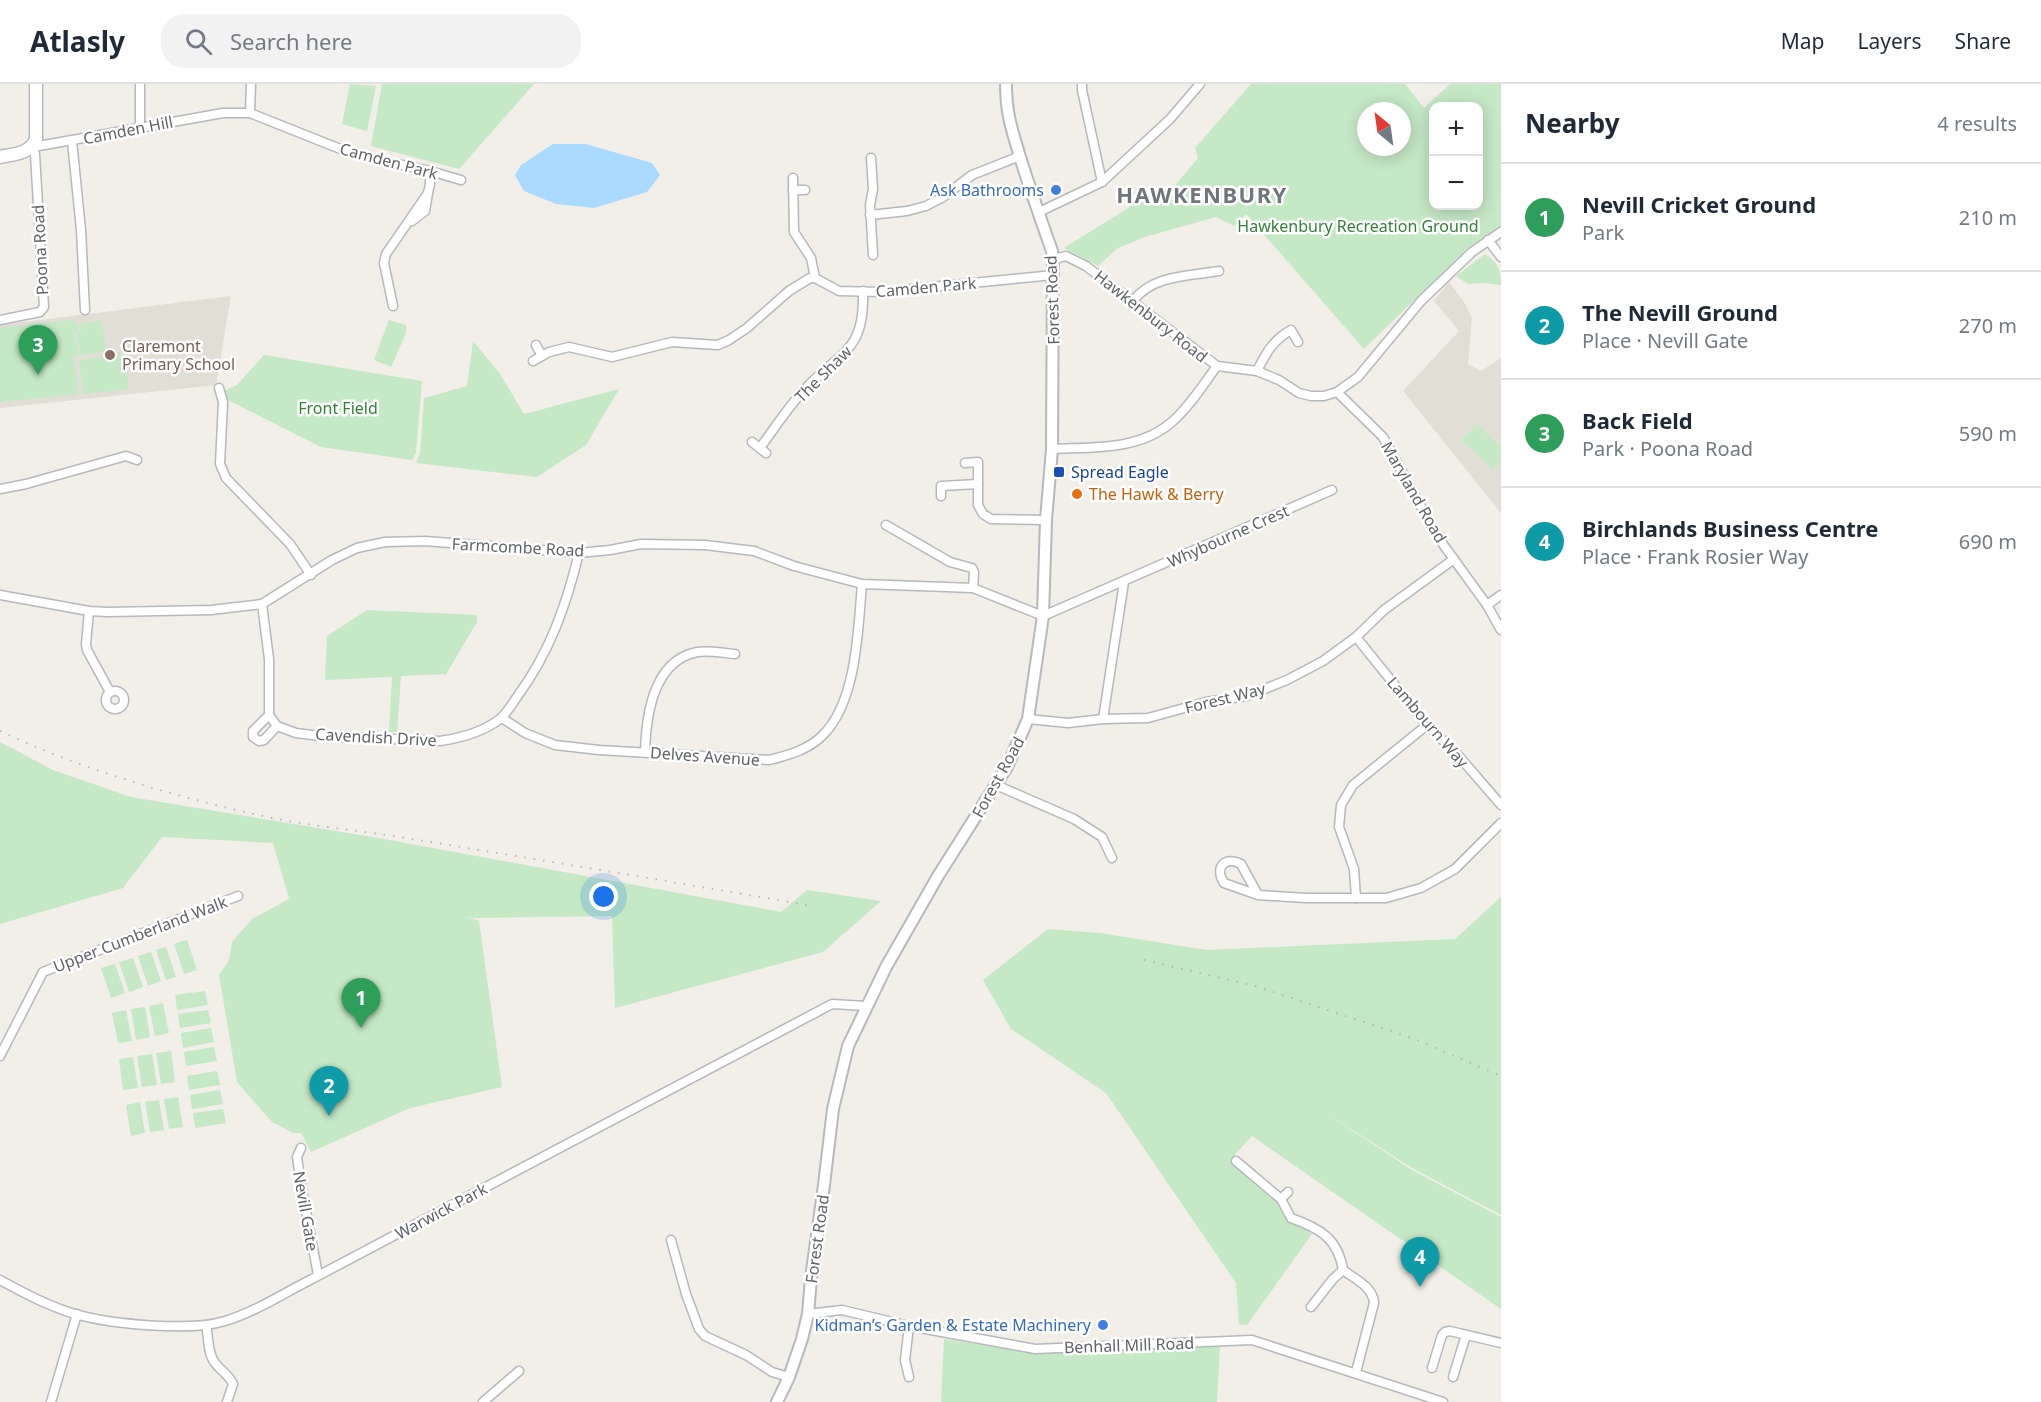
<!DOCTYPE html>
<meta charset="utf-8">
<style>
:root{--surface:#fff;--page:#f2f2f3;--text:#1f2937;--muted:#747a83;--line:#e0e1e3;--accent:#ea4335}
body{margin:0;font-family:"Noto Sans",sans-serif;background:var(--page);color:var(--text)}
.controls{position:absolute;right:18px;top:18px;display:grid;overflow:hidden;border-radius:12px;box-shadow:0 3px 15px #0003}
.controls button{width:54px;height:54px;display:grid;place-items:center;padding:0;border:0;border-bottom:2px solid var(--line);background:var(--surface);color:var(--text);font:30px sans-serif}
.compass{position:absolute;left:1357px;top:18px;width:54px;height:54px;border-radius:50%;background:var(--surface);box-shadow:0 3px 15px #0003;rotate:331deg}
.you{position:absolute;left:604px;top:813px;width:21px;height:21px;margin:-15px;border:4px solid #fff;border-radius:50%;background:#1a73e8;box-shadow:0 0 0 9px #1a73e833}
.badge{display:grid;place-items:center;width:39px;height:39px;border-radius:50%;background:var(--accent);color:#fff;font-size:20px;font-weight:700}
.pin{position:absolute;translate:-50% -50px;filter:drop-shadow(0 2px 3px #0008)}
.pin::after{content:'';position:absolute;top:32px;width:21px;height:18px;background:inherit;clip-path:polygon(0 0,100% 0,50% 100%)}
.list{margin:0;padding:0;list-style:none}
h2{display:flex;justify-content:space-between;align-items:center;height:78px;margin:0;padding:0 24px;font-size:26px}
h2 small{font-size:20px;font-weight:400;color:var(--muted)}
.list li{display:grid;grid-template-columns:39px 1fr auto;gap:18px;align-items:center;box-sizing:border-box;height:108px;padding:0 24px;border-top:2px solid var(--line)}
.list b{display:block;font-size:22px;white-space:nowrap}
.list p{margin:0;font-size:20px;white-space:nowrap;color:var(--muted)}
.list em{font-size:20px;font-style:normal;color:var(--muted)}
.icon{flex:none;width:33px;height:33px;fill:none;stroke:currentColor;stroke-width:2;stroke-linecap:round;stroke-linejoin:round}
.map{position:relative;flex:none;width:1501px;height:1318px;overflow:hidden}
header{display:flex;align-items:center;gap:36px;box-sizing:border-box;height:84px;padding:0 30px;background:var(--surface);border-bottom:2px solid var(--line)}
header strong{font-size:28px}
nav{display:flex;gap:33px;margin-inline-start:auto;font-size:21px}
.search{width:420px;height:54px;background:var(--page);display:flex;align-items:center;gap:15px;box-sizing:border-box;padding:0 21px;border-radius:24px;color:var(--muted);font-size:22px}
main{display:flex}
aside{flex:1;background:var(--surface)}
.map>svg:first-child{display:block}
</style>
<header>
<strong>Atlasly</strong>
<div class="search"><svg class="icon" aria-label="search" viewBox="0 0 24 24"><circle cx="10" cy="10" r="6"/><path d="M15 15l6 6"/></svg>Search here</div>
<nav><a>Map</a><a>Layers</a><a>Share</a></nav>
</header>
<main>
<div class="map">
<svg width="1501" height="1318" viewBox="0 0 1501 1318">
<rect width="100%" height="100%" fill="#f1efe8"/>
<g fill="#e1ded6">
<path d="M1449,198L1464,218L1472,234L1468,280L1481,287L1501,274V429L1403,307L1459,247L1434,217Z"/>
<path d="M231,212L216,301L0,324V241Z"/>
</g>
<g fill="#c5e8c5" fill-rule="evenodd">
<path d="M350,0L376,2L367,47L342,40Z"/>
<path d="M382,0H534L459,85L371,62Z"/>
<path d="M1251,0H1405L1424,24L1450,0H1501V143L1470,162L1364,265L1246,130L1234,142L1216,133L1145,153L1118,164L1098,182L1064,164L1141,116L1170,107L1198,74L1195,64ZM1434,22H1478V122H1434ZM1366,27H1402V63H1366Z"/>
<path d="M1485,170C1498,178 1501,186 1501,201L1484,199L1468,200L1456,192Z"/>
<path d="M70,236L77,239L79,245L74,250L80,271L73,272L79,310L0,318V244Z"/>
<path d="M102,236L106,267L82,272L76,250L82,246L80,240Z"/>
<path d="M389,236L406,241V249L391,283L374,276Z"/>
<path d="M473,257L500,290L524,330L619,305L586,361L537,393L416,379L420,369L424,314L467,302Z"/>
<path d="M125,270L129,305L83,310L79,276Z"/>
<path d="M264,271L422,297L416,368L412,376L321,363L224,314V307L237,301Z"/>
<path d="M1477,340L1501,363V377L1493,386L1461,356Z"/>
<path d="M367,526L477,531V538L446,590L401,592L397,648H389L392,593L325,596L327,552Z"/>
<path d="M0,658L53,686L131,713L384,755L781,828L807,806L881,817L823,868L615,924L612,832L473,834L465,832L479,837L502,1003L410,1024L311,1068L301,1049H293L272,1038L237,998L219,891L229,876L232,858L252,835L289,815L273,759L162,753L123,804L0,840Z"/>
<path d="M1501,813V1131L1412,1084L1321,1026L1412,1086L1501,1133V1225L1252,1052L1230,1076L1312,1150L1247,1241H1239L1236,1199L1106,1009L1011,945L983,896L1048,845L1100,849L1207,866L1455,855Z"/>
<path d="M187,856L197,886L184,890L174,860Z"/>
<path d="M166,863L176,893L166,896L156,866Z"/>
<path d="M151,868L161,897L148,902L138,872Z"/>
<path d="M133,874L143,903L129,908L119,878Z"/>
<path d="M115,880L125,909L111,914L101,884Z"/>
<path d="M205,907L208,921L177,926L175,911Z"/>
<path d="M163,919L169,949L155,952L149,922Z"/>
<path d="M145,923L150,953L136,956L131,925Z"/>
<path d="M126,926L132,957L118,959L112,929Z"/>
<path d="M208,926L211,939L180,944L178,930Z"/>
<path d="M211,944L214,958L183,964L181,949Z"/>
<path d="M214,963L217,977L186,982L184,968Z"/>
<path d="M171,967L175,998L161,1000L156,969Z"/>
<path d="M152,970L157,1001L142,1003L137,972Z"/>
<path d="M133,973L138,1004L123,1006L119,975Z"/>
<path d="M217,987L220,1001L189,1006L187,992Z"/>
<path d="M220,1006L223,1020L192,1025L190,1011Z"/>
<path d="M178,1013L183,1043L169,1045L164,1015Z"/>
<path d="M159,1016L164,1046L150,1048L145,1018Z"/>
<path d="M140,1018L145,1049L131,1052L126,1021Z"/>
<path d="M223,1025L226,1039L195,1044L193,1029Z"/>
<path d="M944,1255L1026,1268L1074,1269L1220,1261L1217,1318H941Z"/>
</g>
<path fill="#aadaff" d="M553,60H586L652,79L660,91L647,108L594,124L556,120L524,107L515,91L521,81Z"/>
<g fill="none" stroke-linecap="round" stroke-linejoin="round">
<g stroke="#b5b8bc" stroke-width="11">
<g id="minor">
<path d="M1082,0V6L1102,98"/>
<path d="M250,29L251,0"/>
<path d="M140,42V0"/>
<path d="M72,57L81,146L85,226"/>
<path d="M871,74L873,105L870,121L873,171"/>
<path d="M793,94L794,148L811,174L815,194"/>
<path d="M793,106H805"/>
<path d="M1039,128L1102,98L1170,35L1200,0"/>
<path d="M870,131L907,127L926,122L943,113L972,91L1020,72"/>
<path d="M412,137L425,127L428,109"/>
<path d="M1488,156L1501,173"/>
<path d="M1053,175L1066,172L1086,182L1217,282L1257,287L1279,296L1299,309L1311,312H1324L1337,308L1358,293L1421,217L1472,168L1501,148"/>
<path d="M1133,217C1152,191 1189,192 1219,187"/>
<path d="M393,222L384,179L386,170L428,109L430,100V87"/>
<path d="M0,236L40,228L44,223L35,70L33,63L223,29H250L353,70L430,87L461,96"/>
<path d="M536,261L542,272"/>
<path d="M533,277L549,268L569,263L612,273L672,258L718,261L729,256L747,244L789,207L810,194H815L839,207L881,208L1053,191"/>
<path d="M1257,287C1266,269 1273,256 1291,246L1298,258"/>
<path d="M219,304L223,318L220,380L226,394L290,460L311,491"/>
<path d="M1337,308L1383,353L1437,452L1487,521L1501,546"/>
<path d="M752,358L766,369"/>
<path d="M760,364C774,345 788,323 805,305C840,267 865,269 863,207"/>
<path d="M1052,365C1093,363 1140,367 1173,337C1190,322 1203,301 1217,282"/>
<path d="M965,379L978,378V421L983,430L991,435L1046,436"/>
<path d="M0,405L26,400L126,372L137,376"/>
<path d="M941,412V402L978,400"/>
<path d="M886,441L950,478L972,484L974,488L973,504"/>
<path d="M0,511L89,527L108,528L211,526L262,520L332,476L357,464L385,458L425,457L579,469L610,466L641,460L705,461L754,467L794,482L862,500L973,504L1043,532L1332,406"/>
<path d="M262,520L269,575V631L277,642L296,649L320,652L440,657C461,654 483,648 500,635C507,629 512,620 517,613C550,568 566,522 579,469"/>
<path d="M1487,521L1501,511"/>
<path d="M89,527L86,560L87,566L110,608"/>
<path d="M1356,553L1427,641L1457,670L1501,721"/>
<circle cx="115" cy="616" r="9"/>
<path d="M269,631L253,647V653L259,657L264,656L277,642"/>
<path d="M502,634L525,649L555,661L599,666L769,676C789,671 808,666 823,651C857,617 858,545 862,500"/>
<path d="M1028,635L1068,639L1103,635L1148,634L1206,618L1247,612L1287,596L1323,577L1356,553L1384,526L1454,475"/>
<path d="M1103,635L1124,498"/>
<path d="M645,668C646,631 653,577 697,568C708,566 723,569 735,570"/>
<path d="M996,701L1074,735L1102,753L1112,774"/>
<path d="M1258,811L1241,780C1225,772 1214,783 1224,799L1258,811L1306,814H1386L1421,804L1455,785L1501,739"/>
<path d="M1356,814L1354,785L1339,743L1341,721L1353,701L1427,641"/>
<path d="M0,972L43,888L238,812"/>
<path d="M301,1064L297,1073L301,1100L318,1191"/>
<path d="M1236,1077L1281,1115L1291,1134C1319,1144 1338,1154 1343,1186C1355,1195 1373,1203 1374,1219L1356,1288"/>
<path d="M1281,1115L1288,1108"/>
<path d="M671,1156L686,1210L699,1245L705,1252L746,1271L772,1288L789,1293"/>
<path d="M0,1196C24,1209 48,1222 75,1230C110,1240 190,1248 225,1237C255,1228 284,1209 312,1195L832,920L866,922"/>
<path d="M1311,1223L1333,1195L1343,1186"/>
<path d="M808,1230L842,1226L909,1242L1035,1265L1252,1256L1443,1318"/>
<path d="M206,1242C209,1253 207,1269 215,1279C221,1287 229,1291 233,1300L227,1318"/>
<path d="M909,1242L905,1276L909,1293"/>
<path d="M1432,1284L1442,1251L1445,1248L1450,1247L1501,1259"/>
<path d="M1453,1293L1466,1251"/>
<path d="M51,1318L77,1230"/>
<path d="M483,1318L519,1287"/>
</g>
</g>
<g stroke="#b5b8bc" stroke-width="14">
<path id="tertiary" d="M777,1318L789,1293L802,1255L808,1230L811,1194L824,1101L833,1025L848,962L886,883L938,792L1007,683L1028,635L1043,532L1046,436L1052,365L1053,175L1052,167C1041,136 1030,105 1020,73C1012,46 1006,30 1006,0"/>
</g>
<g stroke="#b6babf" stroke-width="15">
<path id="secondary" d="M0,73C14,70 30,70 36,55V0"/>
</g>
<use href="#minor" stroke="#fff" stroke-width="8"/>
<use href="#tertiary" stroke="#fff" stroke-width="10"/>
<use href="#secondary" stroke="#fff" stroke-width="12"/>
<g stroke="#b6b7b8" stroke-width="2" stroke-dasharray="1.5 8" stroke-linecap="butt">
<path d="M0,647C86,687 179,714 272,734C322,744 374,748 424,757C554,778 684,800 813,822"/>
<path d="M1144,876L1255,902L1412,954L1501,992"/>
</g>
</g>
<g fill="#3f7fe0" stroke="#fff" stroke-width="2">
<circle cx="1056" cy="106" r="6"/>
<circle cx="1103" cy="1241" r="6"/>
</g>
<circle fill="#8d6e63" stroke="#fff" stroke-width="2" cx="110" cy="271" r="6"/>
<rect fill="#1a4fb4" stroke="#fff" stroke-width="2" x="1053" y="382" width="12" height="12" rx="3"/>
<circle fill="#e8710a" stroke="#fff" stroke-width="2" cx="1077" cy="410" r="6"/>
<g text-anchor="middle" dominant-baseline="central" stroke-width="5" stroke-linejoin="round" paint-order="stroke">
<g font-size="16" fill="#5f6368" stroke="#fff">
<text transform="translate(128 46) rotate(-11)">Camden Hill</text>
<text transform="translate(389 77) rotate(15)">Camden Park</text>
<text transform="translate(40 166) rotate(-93)">Poona Road</text>
<text transform="translate(926 203) rotate(-5)">Camden Park</text>
<text transform="translate(1052 216) rotate(-92)">Forest Road</text>
<text transform="translate(1151 232) rotate(38)">Hawkenbury Road</text>
<text transform="translate(823 290) rotate(-45)">The Shaw</text>
<text transform="translate(1414 408) rotate(60)">Maryland Road</text>
<text transform="translate(1228 452) rotate(-24)">Whybourne Crest</text>
<text transform="translate(518 463) rotate(3)">Farmcombe Road</text>
<text transform="translate(1225 614) rotate(-14)">Forest Way</text>
<text transform="translate(1428 638) rotate(49)">Lambourn Way</text>
<text transform="translate(376 653) rotate(3)">Cavendish Drive</text>
<text transform="translate(705 672) rotate(4)">Delves Avenue</text>
<text transform="translate(998 693) rotate(-61)">Forest Road</text>
<text transform="translate(140 850) rotate(-21)">Upper Cumberland Walk</text>
<text transform="translate(306 1127) rotate(80)">Nevill Gate</text>
<text transform="translate(441 1127) rotate(-28)">Warwick Park</text>
<text transform="translate(817 1155) rotate(-82)">Forest Road</text>
<text transform="translate(1129 1261) rotate(-2)">Benhall Mill Road</text>
</g>
<g font-size="16" fill="#366cbe" stroke="#fff" text-anchor="end">
<text x="1044" y="106">Ask Bathrooms</text>
<text x="1091" y="1241">Kidman’s Garden &amp; Estate Machinery</text>
</g>
<g font-size="16" fill="#348238" stroke="#fff">
<text x="1358" y="142">Hawkenbury Recreation Ground</text>
<text x="338" y="324">Front Field</text>
</g>
<g font-size="16" fill="#785e54" stroke="#fff" text-anchor="start">
<text x="122" y="262">Claremont<tspan x="122" dy="18">Primary School</tspan></text>
</g>
<g font-size="16" fill="#164399" stroke="#fff" text-anchor="start">
<text x="1071" y="388">Spread Eagle</text>
</g>
<g font-size="16" fill="#c56008" stroke="#fff" text-anchor="start">
<text x="1089" y="410">The Hawk &amp; Berry</text>
</g>
<g font-size="22" font-weight="bold" letter-spacing="1.5" fill="#70757a" stroke="#fff">
<text x="1202" y="110">HAWKENBURY</text>
</g>
</g>
</svg>
<div class="controls">
<button>+</button>
<button>−</button>
</div>
<svg class="compass" viewBox="-18 -18 36 36"><path d="M0-13l5 13h-10z" fill="#e53935"/><path d="M0 13l5-13h-10z" fill="#747a83"/></svg>
<div class="you"></div>
<div class="pin badge" style="left:361px;top:944px;background:#2e9e5b">1</div>
<div class="pin badge" style="left:329px;top:1032px;background:#0f9aa8">2</div>
<div class="pin badge" style="left:38px;top:291px;background:#2e9e5b">3</div>
<div class="pin badge" style="left:1420px;top:1203px;background:#0f9aa8">4</div>
</div>
<aside>
<h2>Nearby<small>4 results</small></h2>
<ul class="list">
<li><span class="badge" style="background:#2e9e5b">1</span><div><b>Nevill Cricket Ground</b><p>Park</p></div><em>210 m</em></li>
<li><span class="badge" style="background:#0f9aa8">2</span><div><b>The Nevill Ground</b><p>Place · Nevill Gate</p></div><em>270 m</em></li>
<li><span class="badge" style="background:#2e9e5b">3</span><div><b>Back Field</b><p>Park · Poona Road</p></div><em>590 m</em></li>
<li><span class="badge" style="background:#0f9aa8">4</span><div><b>Birchlands Business Centre</b><p>Place · Frank Rosier Way</p></div><em>690 m</em></li>
</ul>
</aside>
</main>
